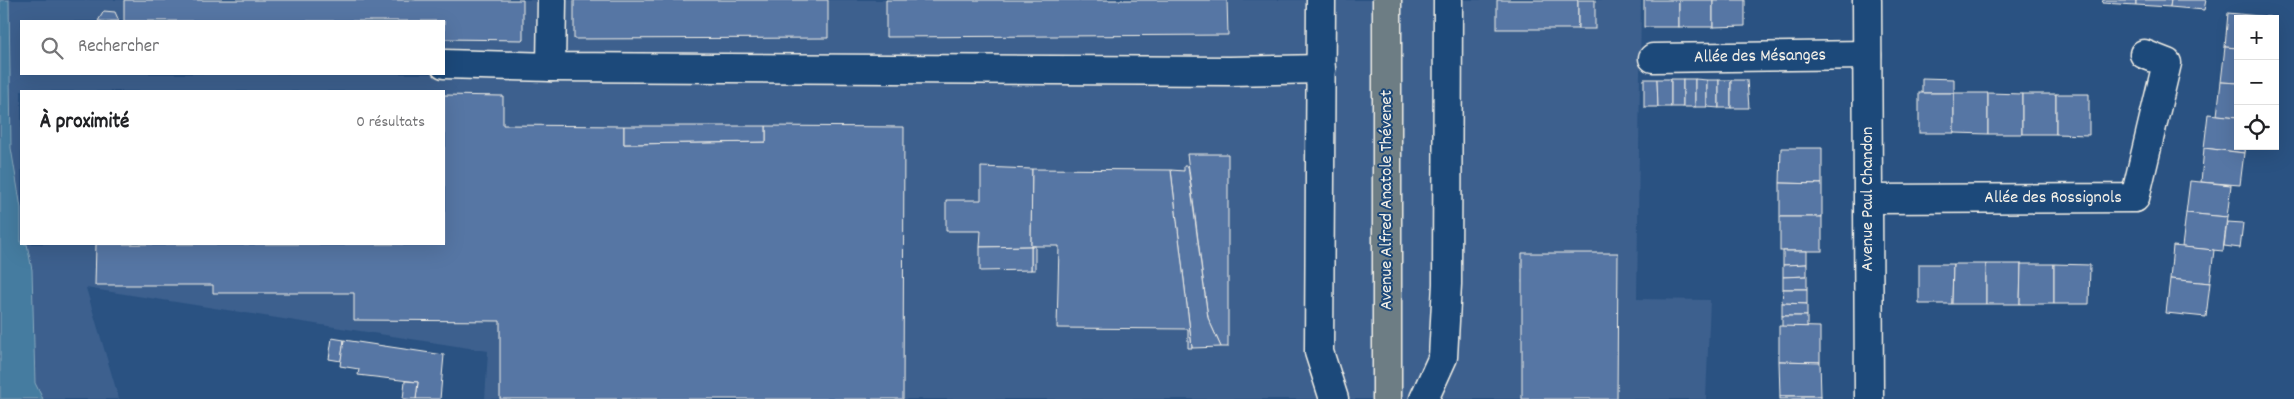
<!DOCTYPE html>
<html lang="fr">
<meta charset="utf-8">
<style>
:root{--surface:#fff;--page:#f2f2f2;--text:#202124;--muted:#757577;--line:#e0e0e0}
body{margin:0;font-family:Dekko,sans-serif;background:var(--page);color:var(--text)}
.controls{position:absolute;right:15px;top:15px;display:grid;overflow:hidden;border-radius:0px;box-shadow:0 5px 20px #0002}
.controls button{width:45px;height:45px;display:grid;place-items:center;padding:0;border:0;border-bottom:1px solid var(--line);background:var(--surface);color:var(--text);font:25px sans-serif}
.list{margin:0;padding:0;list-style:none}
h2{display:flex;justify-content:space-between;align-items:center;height:65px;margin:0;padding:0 20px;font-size:21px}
h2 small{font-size:16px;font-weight:400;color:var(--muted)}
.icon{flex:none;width:28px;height:28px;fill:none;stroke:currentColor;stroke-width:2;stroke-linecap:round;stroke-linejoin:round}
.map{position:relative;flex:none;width:2294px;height:399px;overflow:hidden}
.search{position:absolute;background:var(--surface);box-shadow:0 5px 20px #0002;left:20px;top:20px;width:425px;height:55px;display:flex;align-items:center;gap:12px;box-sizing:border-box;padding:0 18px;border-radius:0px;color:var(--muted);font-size:19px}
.panel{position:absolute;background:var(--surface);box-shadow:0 5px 20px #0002;left:20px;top:90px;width:425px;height:155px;border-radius:0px}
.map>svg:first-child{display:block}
</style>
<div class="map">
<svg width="2294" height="399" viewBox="0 0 2294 399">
<rect width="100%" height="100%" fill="#2a5282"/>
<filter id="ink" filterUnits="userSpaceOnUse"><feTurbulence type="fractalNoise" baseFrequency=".02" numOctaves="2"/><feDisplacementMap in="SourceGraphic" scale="10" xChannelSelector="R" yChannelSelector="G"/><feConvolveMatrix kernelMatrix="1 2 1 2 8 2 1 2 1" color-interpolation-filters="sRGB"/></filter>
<g filter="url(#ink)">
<path fill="#3c608e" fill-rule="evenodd" d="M9,0H1641L1637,299L1710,300L1706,399H485L488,351L86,288L119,399H43L35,383L32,270L27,244H444V91H21V208L11,148ZM21,21H444V74H21Z"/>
<path fill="#447ba0" stroke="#8aaabd" d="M0,0H9L11,148L21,208V244H27L32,270L35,383L43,399H0Z"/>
<g fill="#5776a4" stroke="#f4f1e8">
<path d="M124,0H523V40L444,39V21H124Z"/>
<path d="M574,0H828V38L574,39Z"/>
<path d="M886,0H1227L1228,35L886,37Z"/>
<rect x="1497" y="0" width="81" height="29"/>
<rect x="1578" y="0" width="17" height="29"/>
<rect x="1644" y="0" width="35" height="27"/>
<rect x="1679" y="0" width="34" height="27"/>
<path d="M1713,0H1745V26L1713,27Z"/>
<path d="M2103,0H2136V5L2102,3Z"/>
<path d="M2136,0H2171L2170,7L2136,5Z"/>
<path d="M2171,0H2206L2204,10L2170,7Z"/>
<path d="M104,11L115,12L119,21H98Z"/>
<path d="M2228,13L2270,17V19H2238V48L2225,47Z"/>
<path d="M2225,47L2238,48V83L2221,82Z"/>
<path d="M1922,78L1954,79V93H1922Z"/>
<path d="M1644,79H1657L1658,107H1644Z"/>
<path d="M1657,79H1671V107H1658Z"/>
<rect x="1671" y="79" width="12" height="28"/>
<rect x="1683" y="79" width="12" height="28"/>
<path d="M1695,79L1707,80V107H1695Z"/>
<path d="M1707,80H1719V108L1707,107Z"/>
<rect x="1719" y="80" width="12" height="28"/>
<path d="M1731,80H1747L1749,108H1731Z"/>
<path d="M2221,82L2238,83V117L2217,115Z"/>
<rect x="1919" y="93" width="35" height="40"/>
<path d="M1954,93H1988V134L1954,133Z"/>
<path d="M1988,93L2022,94V134H1988Z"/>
<rect x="2022" y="94" width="34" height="40"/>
<path d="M2056,94H2089V135L2056,134Z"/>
<path d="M444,95L503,96V125L624,126V144L766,142V126L904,127L903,399H500V321L354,320V293H213V285H95L96,244H444Z"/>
<path d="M2208,114L2238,117V146H2245L2244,153L2204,148Z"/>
<path d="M624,126H766V142L624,144Z"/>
<path d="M1781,148H1822V184L1780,183Z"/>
<path d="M2204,148L2244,153L2240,185L2201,182Z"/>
<path d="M1187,154H1228V347H1221L1208,318Z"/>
<path d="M1184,166H1188L1208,318L1221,347L1192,348L1171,170L1184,171Z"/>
<path d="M981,167L1032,169L1031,246L980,247L981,231H946V200H981Z"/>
<path d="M1032,169L1171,170L1192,348H1188V329L1057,328L1059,246H1031Z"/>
<path d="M2190,181L2231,185L2227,217L2186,213Z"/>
<path d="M1780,183L1822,184V217H1780Z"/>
<path d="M2186,213L2227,217L2223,251L2182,247Z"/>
<rect x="1780" y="217" width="42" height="34"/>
<path d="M2227,222L2243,223L2240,248L2224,246Z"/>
<rect x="1031" y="246" width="4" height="24"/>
<path d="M1031,246V270L980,271V247Z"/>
<path d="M2173,246L2214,250L2210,283L2170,279Z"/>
<path d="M1783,251H1807V264L1783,265Z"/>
<path d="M1522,253H1618L1617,399H1522Z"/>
<path d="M1807,264V276L1783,277V265Z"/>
<path d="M1919,264H1953L1952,304H1919Z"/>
<path d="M1953,264H1986V304H1952Z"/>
<path d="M1986,264H2021L2020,304H1986Z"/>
<path d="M2021,264H2054V304H2020Z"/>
<path d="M2054,264L2090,265L2089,304H2054Z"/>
<path d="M1807,276V289H1783V277Z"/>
<path d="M2170,279L2210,283L2206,317L2166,313Z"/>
<path d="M1783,289H1807V304L1782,303Z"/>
<path d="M1782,303L1807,304V316H1782Z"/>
<rect x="1782" y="316" width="25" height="11"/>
<path d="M1779,326L1820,327V362L1779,361Z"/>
<path d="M332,338L344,340L341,361L329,359Z"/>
<path d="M344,340L444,355L440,399H416L418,382L358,375L359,369L340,366Z"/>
<path d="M1779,361L1820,362L1821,396H1780Z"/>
<path d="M405,381L418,382L416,399H403Z"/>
<rect x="1780" y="396" width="41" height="3"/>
</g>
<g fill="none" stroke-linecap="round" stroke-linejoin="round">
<g stroke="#f4f1e8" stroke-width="31">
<g id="minor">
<path d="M552,0L551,67L1230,71L1321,69"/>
<path d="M1321,0L1319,352L1334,399"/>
<path d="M1867,0L1869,399"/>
<path d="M1653,58L1867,55"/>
<path d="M444,64L551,67"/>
<path d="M1869,199L2135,198L2167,63L2144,54"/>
<path d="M1424,399L1443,357L1447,284L1448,0"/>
</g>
</g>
<g stroke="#f4f1e8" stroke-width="31">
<path id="major" d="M1387,0V399"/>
</g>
<use href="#minor" stroke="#1f4a7a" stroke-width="28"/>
<use href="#major" stroke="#6d7d84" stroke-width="28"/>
</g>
</g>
<g text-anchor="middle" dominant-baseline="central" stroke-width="4" stroke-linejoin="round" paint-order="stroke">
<g font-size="18" fill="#f4f1e8" stroke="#1f4a7a">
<text transform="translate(1760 57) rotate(-1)">Allée des Mésanges</text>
<text x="2053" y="198">Allée des Rossignols</text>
<text transform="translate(1868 199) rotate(-90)">Avenue Paul Chandon</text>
<text transform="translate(1387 200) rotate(-90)">Avenue Alfred Anatole Thévenet</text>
</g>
</g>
</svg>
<div class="controls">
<button>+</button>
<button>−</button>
<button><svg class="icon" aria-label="locate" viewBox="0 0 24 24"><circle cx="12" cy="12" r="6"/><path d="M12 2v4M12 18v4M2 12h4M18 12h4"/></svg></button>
</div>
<div class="search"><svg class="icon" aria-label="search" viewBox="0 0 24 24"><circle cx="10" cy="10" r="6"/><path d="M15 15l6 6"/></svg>Rechercher</div>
<section class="panel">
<h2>À proximité<small>0 résultats</small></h2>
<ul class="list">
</ul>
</section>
</div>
